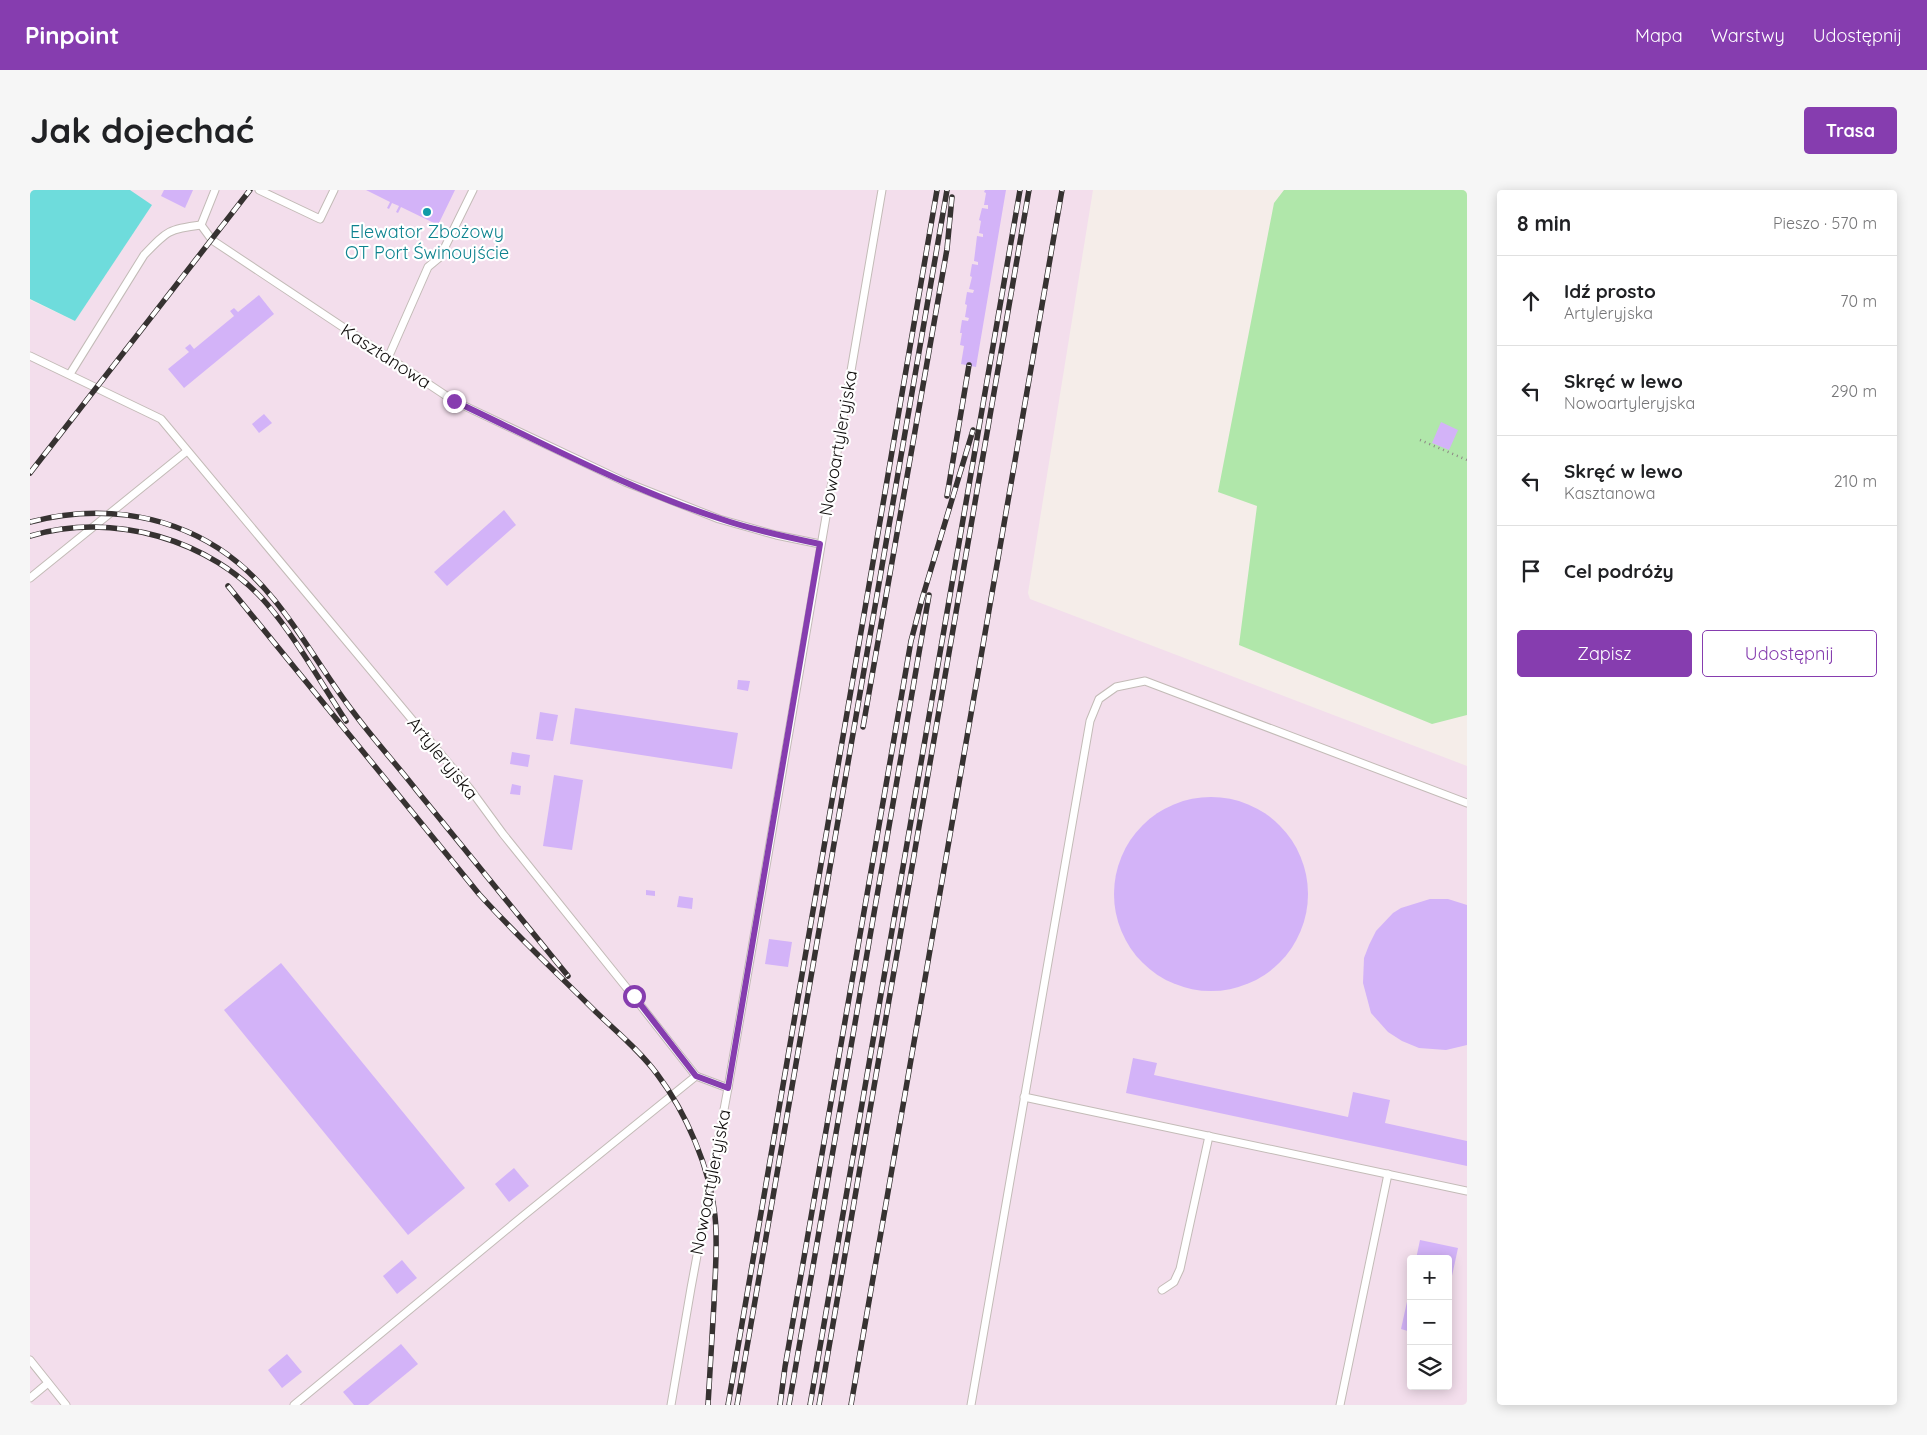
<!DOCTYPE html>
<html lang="pl">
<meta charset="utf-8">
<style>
:root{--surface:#fff;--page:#f6f6f6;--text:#202124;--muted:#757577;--line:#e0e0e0;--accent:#863daf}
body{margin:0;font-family:Quicksand,sans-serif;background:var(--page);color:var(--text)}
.controls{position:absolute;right:15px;bottom:15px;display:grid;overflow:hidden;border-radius:5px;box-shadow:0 2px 12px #0003}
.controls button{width:45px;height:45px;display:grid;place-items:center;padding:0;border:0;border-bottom:1px solid var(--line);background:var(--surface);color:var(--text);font:25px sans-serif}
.stop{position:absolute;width:15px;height:15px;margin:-11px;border:4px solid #863daf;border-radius:50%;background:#fff}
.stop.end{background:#863daf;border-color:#fff;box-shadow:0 1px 5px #0008}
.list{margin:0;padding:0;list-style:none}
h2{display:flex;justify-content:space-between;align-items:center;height:65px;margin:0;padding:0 20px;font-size:21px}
h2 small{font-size:16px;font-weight:400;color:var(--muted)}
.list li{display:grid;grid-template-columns:32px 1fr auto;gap:15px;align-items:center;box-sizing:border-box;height:90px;padding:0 20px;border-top:1px solid var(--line)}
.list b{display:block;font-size:19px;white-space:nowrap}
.list p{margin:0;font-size:16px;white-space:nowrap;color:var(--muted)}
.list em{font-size:16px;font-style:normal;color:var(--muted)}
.actions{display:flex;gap:10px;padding:15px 20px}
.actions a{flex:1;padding:11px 0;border:1px solid var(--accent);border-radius:5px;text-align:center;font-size:18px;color:var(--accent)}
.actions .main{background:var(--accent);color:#fff}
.icon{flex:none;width:28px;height:28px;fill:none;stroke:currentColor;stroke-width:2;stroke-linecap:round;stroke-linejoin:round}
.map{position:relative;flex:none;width:1437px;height:1215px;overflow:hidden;border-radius:5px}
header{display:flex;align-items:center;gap:30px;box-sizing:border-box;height:70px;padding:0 25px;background:var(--accent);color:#fff}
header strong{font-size:24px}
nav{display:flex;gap:28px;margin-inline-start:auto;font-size:18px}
.intro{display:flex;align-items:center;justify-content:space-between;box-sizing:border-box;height:120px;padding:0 30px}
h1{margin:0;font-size:35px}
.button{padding:12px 22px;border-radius:5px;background:var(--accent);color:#fff;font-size:18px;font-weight:700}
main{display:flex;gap:30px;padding:0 30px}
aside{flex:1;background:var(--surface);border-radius:5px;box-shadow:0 2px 12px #0003}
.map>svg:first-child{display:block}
</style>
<header>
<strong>Pinpoint</strong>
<nav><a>Mapa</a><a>Warstwy</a><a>Udostępnij</a></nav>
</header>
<div class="intro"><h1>Jak dojechać</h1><a class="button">Trasa</a></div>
<main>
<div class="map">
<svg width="1437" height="1215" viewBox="0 0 1437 1215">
<rect width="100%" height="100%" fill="#f5ede9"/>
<path fill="#f3deec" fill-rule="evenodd" d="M100,0H1063L998,403L1000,409L1437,576V1215H0V110L45,131L121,16ZM1381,1069H1418V1196H1381Z"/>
<path fill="#b0e7aa" d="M1254,0H1437V525L1402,534L1209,455L1227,316L1188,302L1244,13Z"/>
<path fill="#6edcdc" d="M0,0H100L122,15L45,131L0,109Z"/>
<g fill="#d3b3f8">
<path d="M134,0H163L155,18L131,6Z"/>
<path d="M336,0H425L408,35L371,17L368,23L366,22L369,16L362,13L359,19L357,18L360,12Z"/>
<path d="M955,0H976L946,177L931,174L934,156L930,155L932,143H930L932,130L938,131L939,128L935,127L937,115L935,114L937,102L943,103L944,100L939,99L942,87L940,86L942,74L948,75V72L944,71L947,46L953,47V44L949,43L951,31L949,30L952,18L958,19V15H954L956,3L954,2Z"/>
<path d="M229,105L244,124L154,198L138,179L159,162L155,158L160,154L164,159L204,126L200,121L204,118L208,122Z"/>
<path d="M234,224L242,233L229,243L222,234Z"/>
<path d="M1411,232L1428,240L1419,260L1402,253Z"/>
<path d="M474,320L486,335L417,396L404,382Z"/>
<path d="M708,490L720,491L718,501L707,499Z"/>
<path d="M545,518L708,543L702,579L540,554Z"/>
<path d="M510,522L528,525L523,551L506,549Z"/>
<path d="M482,562L500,565L498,577L480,574Z"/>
<path d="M524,585L553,590L542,660L513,656Z"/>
<path d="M482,594L491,596L490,605L480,604Z"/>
<circle cx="1181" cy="704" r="97"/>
<path d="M616,700L625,701V706L616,705Z"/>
<path d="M649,706L663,708L662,719L647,717Z"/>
<path d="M1400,709H1418L1437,715V855L1416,860L1389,858L1372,851L1358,842L1341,823L1333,793L1334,768L1339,755L1346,741L1363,723L1371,718Z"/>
<path d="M739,749L762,752L758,777L735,774Z"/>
<path d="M251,773L435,998L378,1045L194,820Z"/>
<path d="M1103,868L1127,873L1124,885L1318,927L1323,902L1360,910L1355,933L1437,951V976L1096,903Z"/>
<path d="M484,978L499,996L479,1012L465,994Z"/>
<path d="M1390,1050L1428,1058L1419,1100L1418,1069H1386Z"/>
<path d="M372,1070L387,1088L367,1104L353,1086Z"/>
<path d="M1380,1098H1381V1142L1371,1139Z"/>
<path d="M371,1154L388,1174L338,1215H324L313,1202Z"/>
<path d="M257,1164L272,1182L252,1198L238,1180Z"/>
</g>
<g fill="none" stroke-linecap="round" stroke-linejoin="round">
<g stroke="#c3bbb7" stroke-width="9">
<g id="service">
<path d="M185,0L171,35L182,50L424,211L595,292L689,329L746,345L790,354"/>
<path d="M229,0L290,29L304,0"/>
<path d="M0,166L131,229L440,599L473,644L604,807L666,886L698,898"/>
<path d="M358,168L398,77L410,67L443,0"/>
<path d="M40,184L114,65C137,41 138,39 171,35"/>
<path d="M0,388L157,261"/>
<path d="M994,907L1437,1001"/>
<path d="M1132,1100L1144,1092L1150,1079L1179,946"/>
<path d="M0,1170L36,1215"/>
<path d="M0,1208L18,1193"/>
<path d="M264,1215L493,1026L666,886"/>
<path d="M641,1215L661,1098L698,898L852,0"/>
<path d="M941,1215L1060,531L1069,509L1086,497L1115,491L1437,613"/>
<path d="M1310,1215L1358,984"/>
</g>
</g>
<path stroke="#8d8885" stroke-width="2.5" stroke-dasharray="1 4" stroke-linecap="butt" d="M1390,250L1437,270"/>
<use href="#service" stroke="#fff" stroke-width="7"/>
<g stroke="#363231" stroke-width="5.5">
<g id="rail">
<path d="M0,283L220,0"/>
<path d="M917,306L939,175"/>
<path d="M0,332C64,315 132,322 188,358C250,398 280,466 324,523C344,550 367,575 388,602C438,663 488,725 538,786"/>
<path d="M0,346C82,321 181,349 237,414C266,448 291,493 316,531"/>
<path d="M198,396L449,704C486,745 527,783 566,822C587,842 610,861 627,884C656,922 680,978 685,1026C688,1055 685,1084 684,1113C682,1147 680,1181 678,1215"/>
<path d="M833,537L917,59L922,7"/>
<path d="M698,1215L907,0"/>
<path d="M707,1215L917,0"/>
<path d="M750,1215L755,1177L881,451L892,409L943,240"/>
<path d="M759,1215L899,405"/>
<path d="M780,1215L990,0"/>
<path d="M789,1215L999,0"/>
<path d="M821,1215L1032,0"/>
</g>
</g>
<use href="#rail" stroke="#fff" stroke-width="4" stroke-dasharray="11" stroke-linecap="butt"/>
</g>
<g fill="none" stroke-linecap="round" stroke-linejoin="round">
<path stroke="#863daf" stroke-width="6" d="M424,211C511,252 598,299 691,329C723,340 756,347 790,354L698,898L666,886L604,806"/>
</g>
<circle fill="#0f9aa8" stroke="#fff" stroke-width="2" cx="397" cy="22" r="5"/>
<g text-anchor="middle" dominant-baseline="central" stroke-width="4.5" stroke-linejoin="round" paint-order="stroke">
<g font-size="18" fill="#0d838f" stroke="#fff">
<text x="397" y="41">Elewator Zbożowy<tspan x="397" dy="21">OT Port Świnoujście</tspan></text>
</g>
<g font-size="18" fill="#0f0c0b" stroke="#fff">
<text transform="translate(356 166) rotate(33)">Kasztanowa</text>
<text transform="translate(808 253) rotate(-80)">Nowoartyleryjska</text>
<text transform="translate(413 568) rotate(51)">Artyleryjska</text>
<text transform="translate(680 992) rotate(-79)">Nowoartyleryjska</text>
</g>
</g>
</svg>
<div class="controls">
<button>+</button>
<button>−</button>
<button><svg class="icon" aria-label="layers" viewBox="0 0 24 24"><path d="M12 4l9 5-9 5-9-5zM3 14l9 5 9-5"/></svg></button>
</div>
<div class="stop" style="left:604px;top:806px"></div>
<div class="stop end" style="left:424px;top:211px"></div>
</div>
<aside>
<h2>8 min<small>Pieszo · 570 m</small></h2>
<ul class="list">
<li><svg class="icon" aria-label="ahead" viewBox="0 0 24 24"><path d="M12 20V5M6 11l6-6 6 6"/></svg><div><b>Idź prosto</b><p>Artyleryjska</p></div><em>70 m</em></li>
<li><svg class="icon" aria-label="left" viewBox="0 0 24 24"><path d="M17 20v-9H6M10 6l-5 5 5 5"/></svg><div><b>Skręć w lewo</b><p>Nowoartyleryjska</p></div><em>290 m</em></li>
<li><svg class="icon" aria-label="left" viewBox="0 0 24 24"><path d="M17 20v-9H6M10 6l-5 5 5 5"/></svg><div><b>Skręć w lewo</b><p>Kasztanowa</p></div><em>210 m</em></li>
<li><svg class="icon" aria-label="arrive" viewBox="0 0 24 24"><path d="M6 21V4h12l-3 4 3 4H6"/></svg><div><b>Cel podróży</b></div></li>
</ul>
<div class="actions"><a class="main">Zapisz</a><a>Udostępnij</a></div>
</aside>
</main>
